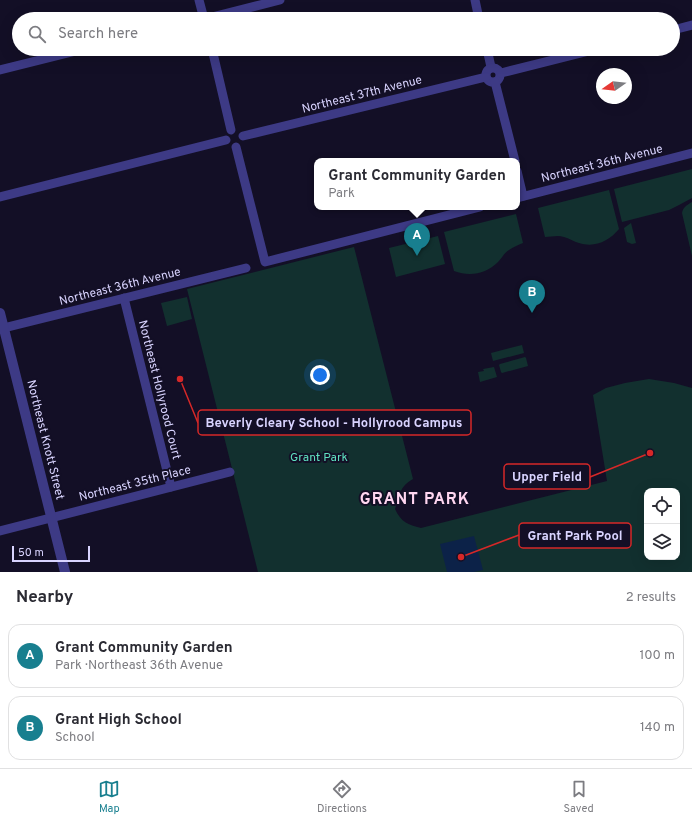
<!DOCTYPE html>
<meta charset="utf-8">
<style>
:root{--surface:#fff;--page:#f7f7f7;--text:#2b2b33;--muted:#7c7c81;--line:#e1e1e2;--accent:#187f8f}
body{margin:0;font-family:Overpass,sans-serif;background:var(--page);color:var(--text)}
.controls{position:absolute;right:12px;bottom:12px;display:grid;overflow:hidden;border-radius:8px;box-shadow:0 4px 16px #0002}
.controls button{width:36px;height:36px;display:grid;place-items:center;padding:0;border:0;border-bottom:1px solid var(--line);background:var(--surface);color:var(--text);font:20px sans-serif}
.compass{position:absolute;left:596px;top:68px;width:36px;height:36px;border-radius:50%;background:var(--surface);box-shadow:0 4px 16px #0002;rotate:256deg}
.scale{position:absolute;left:12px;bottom:10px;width:78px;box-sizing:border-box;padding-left:4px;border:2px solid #d9d4ff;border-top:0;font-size:11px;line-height:14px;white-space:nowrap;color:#d9d4ff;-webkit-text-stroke:3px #130f26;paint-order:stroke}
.you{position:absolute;left:320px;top:375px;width:14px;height:14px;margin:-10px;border:3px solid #fff;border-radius:50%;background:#1a73e8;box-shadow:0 0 0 6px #1a73e833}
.badge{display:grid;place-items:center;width:26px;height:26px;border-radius:50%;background:var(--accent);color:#fff;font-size:13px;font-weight:700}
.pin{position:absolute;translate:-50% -33px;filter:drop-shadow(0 1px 2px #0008)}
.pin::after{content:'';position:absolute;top:21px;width:14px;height:12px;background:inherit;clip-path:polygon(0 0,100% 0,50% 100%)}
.popup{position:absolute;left:314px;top:158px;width:206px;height:52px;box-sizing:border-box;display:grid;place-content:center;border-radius:8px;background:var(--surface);filter:drop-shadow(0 1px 3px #0005);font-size:13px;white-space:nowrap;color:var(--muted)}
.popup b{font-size:15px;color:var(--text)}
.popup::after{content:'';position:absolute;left:50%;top:100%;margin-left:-8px;border:8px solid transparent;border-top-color:var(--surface)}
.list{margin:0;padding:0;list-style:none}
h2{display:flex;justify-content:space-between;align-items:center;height:52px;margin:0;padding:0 16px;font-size:17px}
h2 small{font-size:13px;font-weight:400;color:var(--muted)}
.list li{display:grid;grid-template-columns:26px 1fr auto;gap:12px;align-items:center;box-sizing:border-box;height:64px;margin:0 8px 8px;padding:0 8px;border:1px solid var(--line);border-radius:12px}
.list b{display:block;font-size:15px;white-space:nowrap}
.list p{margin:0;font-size:13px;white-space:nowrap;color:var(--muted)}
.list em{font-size:13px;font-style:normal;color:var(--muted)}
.icon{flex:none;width:22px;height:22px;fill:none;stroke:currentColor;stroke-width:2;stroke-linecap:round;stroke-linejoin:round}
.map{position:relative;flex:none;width:692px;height:572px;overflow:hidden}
.search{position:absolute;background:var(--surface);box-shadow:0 4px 16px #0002;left:12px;right:12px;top:12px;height:44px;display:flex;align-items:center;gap:10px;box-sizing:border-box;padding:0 14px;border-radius:22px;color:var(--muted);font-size:15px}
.sheet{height:196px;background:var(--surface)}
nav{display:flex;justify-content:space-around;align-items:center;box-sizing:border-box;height:56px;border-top:1px solid var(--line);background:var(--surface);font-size:11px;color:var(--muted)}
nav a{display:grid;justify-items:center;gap:2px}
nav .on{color:var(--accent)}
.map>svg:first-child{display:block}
</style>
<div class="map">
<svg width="692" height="572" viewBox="0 0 692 572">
<rect width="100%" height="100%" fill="#130f26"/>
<g fill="#12302f" fill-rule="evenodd">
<path d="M692,169V198L679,205L669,210L622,222L614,189Z"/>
<path d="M609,190L619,229C609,241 595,248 579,243C574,242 569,238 564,237C558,235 551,237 545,237L538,208Z"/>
<path d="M692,202V256L682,213C683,207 687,205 692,202Z"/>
<path d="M516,214L523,243C518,245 513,247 509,250C504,253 502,258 498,262C486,274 470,277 454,271L444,232Z"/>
<path d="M631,223L636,243L632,244L627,242L624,228Z"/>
<path d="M438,236L445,264L396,277L389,248Z"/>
<path d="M354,247L413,479C399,487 400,495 395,509C401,522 408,525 421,528L607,481L593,395L606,388L625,383L649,379L674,383L692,388V572H258L187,289ZM647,491H677V557H647Z"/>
<path d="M187,297L192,319L167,326L161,303Z"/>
<path d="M522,345L524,353L493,361L491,353Z"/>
<path d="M525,357L526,358L528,366L502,373L501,372L499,365L500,364Z"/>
<path d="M494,367L497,377L480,382L478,372L484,371L483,369Z"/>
</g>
<path fill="#0c2248" d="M474,536L483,570L474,572H447L440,544Z"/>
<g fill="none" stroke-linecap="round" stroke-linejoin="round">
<g stroke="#3d3a85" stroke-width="9">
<path d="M199,0L204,19"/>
<path d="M475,0L479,19"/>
<path d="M204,19L280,0"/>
<path d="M673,30L692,25"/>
<path d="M212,49L231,130"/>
<path d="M487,49L491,67"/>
<circle cx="493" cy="75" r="7"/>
<path d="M0,70L84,49"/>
<path d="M501,73L597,49"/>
<path d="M495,82L515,161"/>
<path d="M243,136L486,77"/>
<path d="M236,147L265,262L480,207"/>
<path d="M517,171L523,196"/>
<path d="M0,197L226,140"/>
<path d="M517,198L692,153"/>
<path d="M124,298L171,487"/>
<path d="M0,329L246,268"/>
<path d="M0,531L230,472"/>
</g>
<path stroke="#3d3a85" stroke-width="10" d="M0,313L65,572"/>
</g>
<g text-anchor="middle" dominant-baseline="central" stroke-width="4" stroke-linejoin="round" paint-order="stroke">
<g font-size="12" fill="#d9d4ff" stroke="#130f26">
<text transform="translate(362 95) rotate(-14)">Northeast 37th Avenue</text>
<text transform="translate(602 164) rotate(-14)">Northeast 36th Avenue</text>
<text transform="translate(120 287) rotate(-14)">Northeast 36th Avenue</text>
<text transform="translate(159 390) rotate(76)">Northeast Hollyrood Court</text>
<text transform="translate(45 440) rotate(76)">Northeast Knott Street</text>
<text transform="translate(135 484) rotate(-14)">Northeast 35th Place</text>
</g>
<g font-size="12" fill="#5fe0c0" stroke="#130f26">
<text x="319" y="458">Grant Park</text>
</g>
<g font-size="16" font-weight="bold" letter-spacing="1" fill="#ffd6f0" stroke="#130f26">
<text x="415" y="500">GRANT PARK</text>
</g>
</g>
<path fill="none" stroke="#d62828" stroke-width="1.5" d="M180 379L198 423M650 453L590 477M461 557L519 535"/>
<g fill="#d62828" stroke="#130f26" stroke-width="1.5">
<circle cx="180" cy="379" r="4"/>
<circle cx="650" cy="453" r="4"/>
<circle cx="461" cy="557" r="4"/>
</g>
<g fill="#130f26" stroke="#d62828" stroke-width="1.5">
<rect x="198" y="410" width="273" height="25" rx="4"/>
<rect x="504" y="464" width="86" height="25" rx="4"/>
<rect x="519" y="523" width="112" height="25" rx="4"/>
</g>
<g font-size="13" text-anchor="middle" font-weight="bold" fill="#d9d4ff">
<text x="334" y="427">Beverly Cleary School - Hollyrood Campus</text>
<text x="547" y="481">Upper Field</text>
<text x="575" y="540">Grant Park Pool</text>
</g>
</svg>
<div class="controls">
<button><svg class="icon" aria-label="locate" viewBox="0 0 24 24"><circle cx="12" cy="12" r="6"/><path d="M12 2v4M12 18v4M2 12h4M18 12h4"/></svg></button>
<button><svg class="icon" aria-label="layers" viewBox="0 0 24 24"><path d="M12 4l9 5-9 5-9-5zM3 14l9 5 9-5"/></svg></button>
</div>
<svg class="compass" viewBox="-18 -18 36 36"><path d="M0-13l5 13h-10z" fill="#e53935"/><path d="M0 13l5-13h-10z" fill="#7c7c81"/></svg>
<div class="scale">50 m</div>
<div class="you"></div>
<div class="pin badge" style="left:417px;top:256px">A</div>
<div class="popup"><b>Grant Community Garden</b>Park</div>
<div class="pin badge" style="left:532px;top:313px">B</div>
<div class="search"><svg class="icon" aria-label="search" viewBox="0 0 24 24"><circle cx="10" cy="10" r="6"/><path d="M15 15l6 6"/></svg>Search here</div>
</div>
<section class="sheet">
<h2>Nearby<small>2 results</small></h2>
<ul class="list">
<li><span class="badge">A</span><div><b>Grant Community Garden</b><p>Park · Northeast 36th Avenue</p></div><em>100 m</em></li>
<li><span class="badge">B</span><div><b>Grant High School</b><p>School</p></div><em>140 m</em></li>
</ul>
</section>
<nav>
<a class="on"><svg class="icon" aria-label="map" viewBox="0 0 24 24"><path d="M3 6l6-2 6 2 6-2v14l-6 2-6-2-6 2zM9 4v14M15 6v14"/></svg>Map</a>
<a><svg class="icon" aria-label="directions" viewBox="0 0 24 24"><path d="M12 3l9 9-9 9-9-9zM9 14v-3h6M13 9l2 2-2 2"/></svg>Directions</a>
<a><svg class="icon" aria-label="saved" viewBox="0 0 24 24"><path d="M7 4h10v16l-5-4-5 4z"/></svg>Saved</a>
</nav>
